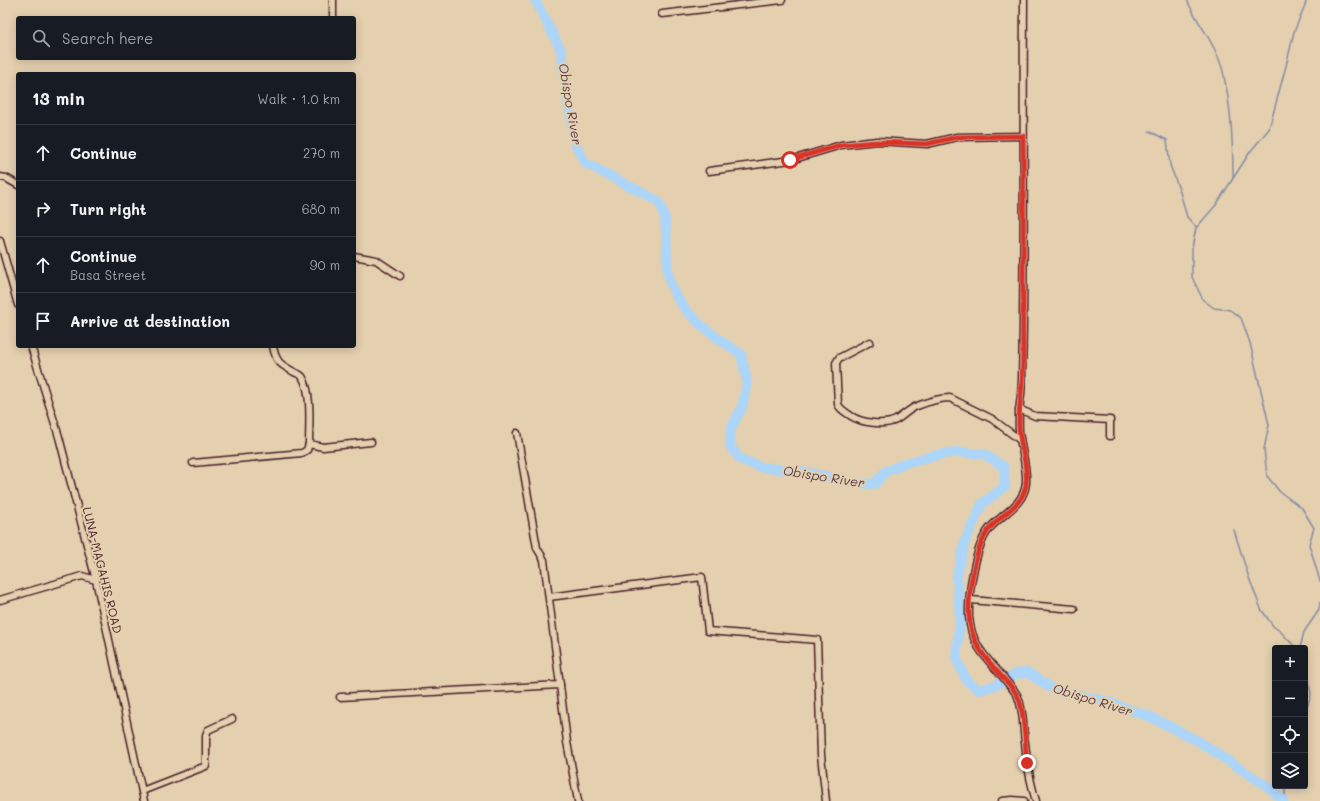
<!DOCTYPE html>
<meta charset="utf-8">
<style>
:root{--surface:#171b24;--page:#20242c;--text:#f1f3f6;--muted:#9ea1a6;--line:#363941}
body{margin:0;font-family:Mali,sans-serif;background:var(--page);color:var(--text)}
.controls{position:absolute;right:12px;bottom:12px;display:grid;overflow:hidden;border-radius:4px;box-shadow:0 2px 10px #0003}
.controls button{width:36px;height:36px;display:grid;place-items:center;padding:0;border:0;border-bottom:1px solid var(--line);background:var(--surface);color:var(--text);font:20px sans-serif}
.stop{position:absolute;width:12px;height:12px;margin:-9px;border:3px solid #d93025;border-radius:50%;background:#fff}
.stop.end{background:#d93025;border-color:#fff;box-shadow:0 1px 4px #0008}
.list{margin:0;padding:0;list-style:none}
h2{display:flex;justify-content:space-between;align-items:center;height:52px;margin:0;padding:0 16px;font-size:17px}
h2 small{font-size:13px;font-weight:400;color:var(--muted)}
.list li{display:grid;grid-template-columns:26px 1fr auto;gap:12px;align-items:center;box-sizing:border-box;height:56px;padding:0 16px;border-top:1px solid var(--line)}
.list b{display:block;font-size:15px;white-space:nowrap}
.list p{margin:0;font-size:13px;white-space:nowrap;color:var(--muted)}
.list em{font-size:13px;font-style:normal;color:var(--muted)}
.icon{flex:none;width:22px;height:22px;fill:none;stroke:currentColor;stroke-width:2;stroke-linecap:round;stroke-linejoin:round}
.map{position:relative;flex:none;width:1320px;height:801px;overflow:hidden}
.search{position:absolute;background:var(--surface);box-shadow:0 2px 10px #0003;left:16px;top:16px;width:340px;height:44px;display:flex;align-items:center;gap:10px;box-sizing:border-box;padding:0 14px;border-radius:4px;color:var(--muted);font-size:15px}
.panel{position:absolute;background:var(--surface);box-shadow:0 2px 10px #0003;left:16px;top:72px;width:340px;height:276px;border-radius:4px}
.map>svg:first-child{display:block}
</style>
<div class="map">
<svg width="1320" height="801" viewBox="0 0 1320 801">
<rect width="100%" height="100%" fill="#e4d0af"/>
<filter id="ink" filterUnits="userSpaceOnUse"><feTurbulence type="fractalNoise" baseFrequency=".025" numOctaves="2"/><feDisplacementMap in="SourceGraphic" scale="8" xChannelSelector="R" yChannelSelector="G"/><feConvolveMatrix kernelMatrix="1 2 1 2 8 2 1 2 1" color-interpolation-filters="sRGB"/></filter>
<g filter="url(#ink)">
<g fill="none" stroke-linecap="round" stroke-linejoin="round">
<g stroke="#858ca5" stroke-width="1.5">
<path d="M1187,0C1197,23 1214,41 1221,65C1224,72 1224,79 1226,86C1232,117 1233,147 1233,178"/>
<path d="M1307,0L1294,32L1286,66L1269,129L1250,152L1216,205L1196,228L1192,248V277L1203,300L1214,308L1230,310L1241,318L1250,343L1269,425L1264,449L1267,476L1280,492L1302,508L1314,528L1309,544L1320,581"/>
<path d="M1149,131L1167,140L1170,165L1180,192L1187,217L1196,227"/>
<path d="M1234,530L1248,575L1261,609L1273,626L1281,632L1296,648"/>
<path d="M1300,648L1304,632L1319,610L1320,602"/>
<path d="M1305,665L1307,670L1311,694L1305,714"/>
<path d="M1285,801V786"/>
</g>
<path stroke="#add5f7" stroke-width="10" d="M535,0L561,50L568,102L575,143L585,163L658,201C660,205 663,210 664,215C668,232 666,255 668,273C673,309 713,336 741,354L747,382L742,407L731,429L730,446L740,459L761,467L812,473L854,483L874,484L885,472L905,463L928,457L954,452L984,454L1004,467L1005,486L982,504L965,541L957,576L960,619L956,658L967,681L979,690L996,685L1016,674L1027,672L1054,690L1102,700L1151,717L1198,741L1267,786L1284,801"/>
<g stroke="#4a1f2b" stroke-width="9">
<g id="minor">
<path d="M333,0V18"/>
<path d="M1024,0C1023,126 1025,253 1022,379C1022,390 1020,401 1019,412C1019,421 1018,429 1020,438C1022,453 1027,467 1026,483C1024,505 1003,513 990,528C975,545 968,594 969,617C971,644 986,658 1003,677C1008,684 1015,690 1018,697C1024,711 1023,729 1025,743C1027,763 1030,782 1036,801"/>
<path d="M662,14L782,0"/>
<path d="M709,171L791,160L841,145L877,141L927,144L957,137L1023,136"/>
<path d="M0,177L6,178L18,185"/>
<path d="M0,241L18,305"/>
<path d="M354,256L376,260L400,276"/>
<path d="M870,342L839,358L836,363L838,404C840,410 846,412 851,416C862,423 884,426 896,420C903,416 909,409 917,406C927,402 940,398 950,398L992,419L1020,440"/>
<path d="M31,346L59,437L96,580L144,801"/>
<path d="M273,346C276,364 282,365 296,373C299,374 302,375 303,378C312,394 309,426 309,444L323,447L371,442"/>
<path d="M1019,409L1035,416L1110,420V436"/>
<path d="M517,433L537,548L544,560L560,685"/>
<path d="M193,463L302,453L307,450L309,444"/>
<path d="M549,597L702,577L708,631L817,640L821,755L826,801"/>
<path d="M0,600L82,576L96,580"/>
<path d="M971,600L1074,609"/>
<path d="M340,697L560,685L567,742L578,801"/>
<path d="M142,791L206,766V735L208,730L232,719"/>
<path d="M1002,801L1013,800L1024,801"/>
</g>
</g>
<use href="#minor" stroke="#e4d0af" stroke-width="6"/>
</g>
</g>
<g fill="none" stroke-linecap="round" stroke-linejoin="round" filter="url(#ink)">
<path stroke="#d93025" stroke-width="5" d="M790,160L841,145L877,142L927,144L957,137L1023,136C1024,194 1023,251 1023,309C1022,333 1024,358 1022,382C1021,396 1019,409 1019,422C1018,443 1029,463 1026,485C1023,505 1003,513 991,527C975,544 968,594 969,616C971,644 986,659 1004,679C1009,684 1015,690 1018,697C1025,711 1025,746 1027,763"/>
</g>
<g text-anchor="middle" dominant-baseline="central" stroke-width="4" stroke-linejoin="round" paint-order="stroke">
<g font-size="12" fill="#4a1f2b" stroke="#e4d0af">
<text transform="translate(103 570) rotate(76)">LUNA-MAGAHIS ROAD</text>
</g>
<g font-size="13" font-style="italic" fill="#593a4a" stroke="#e4d0af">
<text transform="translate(571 104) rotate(80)">Obispo River</text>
<text transform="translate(824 476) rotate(9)">Obispo River</text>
<text transform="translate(1093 699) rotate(17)">Obispo River</text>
</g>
</g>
</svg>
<div class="controls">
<button>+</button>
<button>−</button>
<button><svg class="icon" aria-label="locate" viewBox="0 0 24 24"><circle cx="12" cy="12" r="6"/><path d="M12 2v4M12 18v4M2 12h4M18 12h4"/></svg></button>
<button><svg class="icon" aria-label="layers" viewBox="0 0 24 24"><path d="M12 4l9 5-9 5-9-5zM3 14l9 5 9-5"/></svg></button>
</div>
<div class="stop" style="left:790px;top:160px"></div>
<div class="stop end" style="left:1027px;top:763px"></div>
<div class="search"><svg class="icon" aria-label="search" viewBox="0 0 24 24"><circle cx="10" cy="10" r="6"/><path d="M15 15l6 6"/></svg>Search here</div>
<section class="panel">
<h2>13 min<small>Walk · 1.0 km</small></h2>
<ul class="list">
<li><svg class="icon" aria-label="ahead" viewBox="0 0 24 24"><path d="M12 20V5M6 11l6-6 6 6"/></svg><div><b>Continue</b></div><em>270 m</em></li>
<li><svg class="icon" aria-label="right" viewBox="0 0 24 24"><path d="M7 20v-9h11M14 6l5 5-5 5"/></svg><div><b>Turn right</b></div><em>680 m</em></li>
<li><svg class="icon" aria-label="ahead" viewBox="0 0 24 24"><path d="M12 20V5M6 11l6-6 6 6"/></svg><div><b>Continue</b><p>Basa Street</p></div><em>90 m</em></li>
<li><svg class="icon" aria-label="arrive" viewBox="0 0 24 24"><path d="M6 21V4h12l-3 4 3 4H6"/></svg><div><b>Arrive at destination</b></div></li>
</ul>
</section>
</div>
